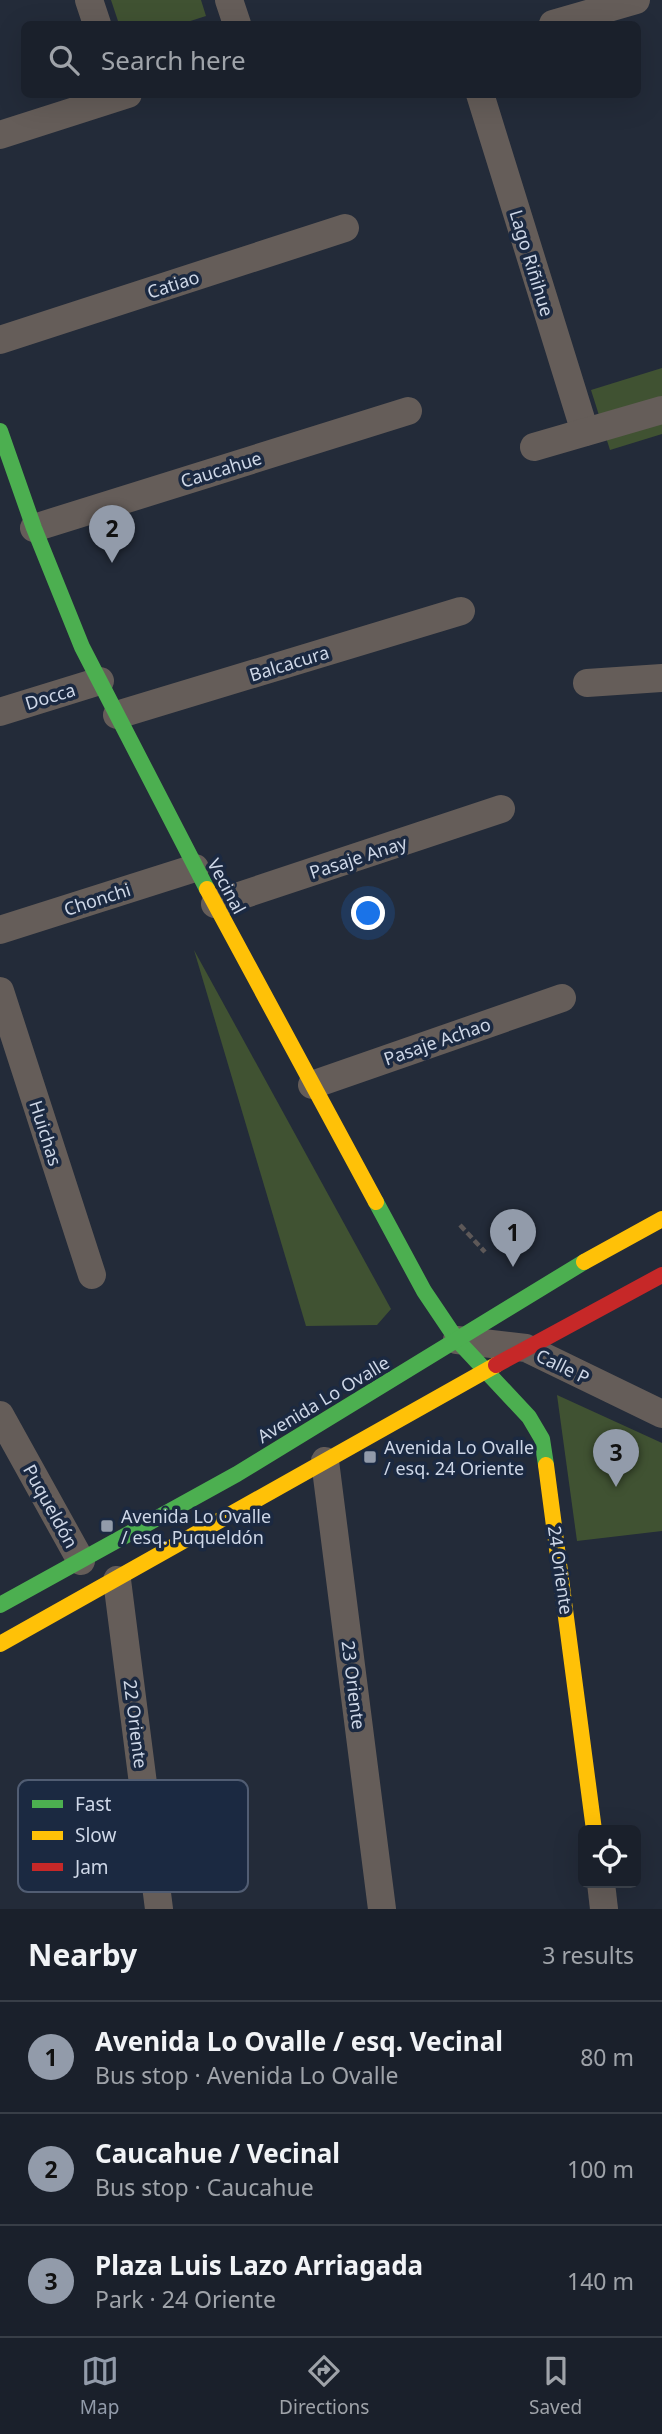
<!DOCTYPE html>
<meta charset="utf-8">
<style>
:root{--surface:#1a202b;--page:#232833;--text:#f1f3f6;--muted:#9fa3a9;--line:#383e47;--accent:#929baa}
body{margin:0;font-family:"Noto Sans",sans-serif;background:var(--page);color:var(--text)}
.controls{position:absolute;right:21px;bottom:21px;display:grid;overflow:hidden;border-radius:10px;box-shadow:0 7px 28px #0002}
.controls button{width:63px;height:63px;display:grid;place-items:center;padding:0;border:0;border-bottom:2px solid var(--line);background:var(--surface);color:var(--text);font:35px sans-serif}
.you{position:absolute;left:369px;top:914px;width:24px;height:24px;margin:-18px;border:5px solid #fff;border-radius:50%;background:#1a73e8;box-shadow:0 0 0 10px #1a73e833}
.badge{display:grid;place-items:center;width:46px;height:46px;border-radius:50%;background:var(--accent);color:#111;font-size:23px;font-weight:700}
.pin{position:absolute;translate:-50% -58px;filter:drop-shadow(0 2px 4px #0008)}
.pin::after{content:'';position:absolute;top:37px;width:24px;height:21px;background:inherit;clip-path:polygon(0 0,100% 0,50% 100%)}
.list{margin:0;padding:0;list-style:none}
h2{display:flex;justify-content:space-between;align-items:center;height:91px;margin:0;padding:0 28px;font-size:30px}
h2 small{font-size:23px;font-weight:400;color:var(--muted)}
.list li{display:grid;grid-template-columns:46px 1fr auto;gap:21px;align-items:center;box-sizing:border-box;height:112px;padding:0 28px;border-top:2px solid var(--line)}
.list b{display:block;font-size:26px;white-space:nowrap}
.list p{margin:0;font-size:23px;white-space:nowrap;color:var(--muted)}
.list em{font-size:23px;font-style:normal;color:var(--muted)}
.icon{flex:none;width:38px;height:38px;fill:none;stroke:currentColor;stroke-width:2;stroke-linecap:round;stroke-linejoin:round}
.map{position:relative;flex:none;width:662px;height:1909px;overflow:hidden}
.search{position:absolute;background:var(--surface);box-shadow:0 7px 28px #0002;left:21px;right:21px;top:21px;height:77px;display:flex;align-items:center;gap:18px;box-sizing:border-box;padding:0 24px;border-radius:10px;color:var(--muted);font-size:26px}
.sheet{height:427px;background:var(--surface)}
nav{display:flex;justify-content:space-around;align-items:center;box-sizing:border-box;height:98px;border-top:2px solid var(--line);background:var(--surface);font-size:19px;color:var(--muted)}
nav a{display:grid;justify-items:center;gap:4px}
nav .on{color:var(--accent)}
.map>svg:first-child{display:block}
</style>
<div class="map">
<svg width="662" height="1909" viewBox="0 0 662 1909">
<rect width="100%" height="100%" fill="#232b39"/>
<g fill="#405232">
<path d="M111,0H201L206,16L181,24H119Z"/>
<path d="M662,368V434L610,450L591,390Z"/>
<path d="M194,950L391,1309L377,1325L306,1326Z"/>
<path d="M557,1395L662,1443V1531L577,1541Z"/>
</g>
<g fill="none" stroke-linecap="round" stroke-linejoin="round">
<path stroke="#5d5858" stroke-width="4.5" stroke-dasharray="7 3.5" stroke-linecap="butt" d="M460,1225L485,1252"/>
<g stroke="#655d59" stroke-width="28">
<path d="M89,0L97,24"/>
<path d="M229,0L237,24"/>
<path d="M553,24L636,0"/>
<path d="M480,94L585,432"/>
<path d="M0,135L128,94"/>
<path d="M0,340L345,228"/>
<path d="M534,447L662,410"/>
<path d="M34,528L408,411"/>
<path d="M587,683L662,678"/>
<path d="M0,712L100,681"/>
<path d="M117,715L461,611"/>
<path d="M215,904L501,809"/>
<path d="M0,930L195,868"/>
<path d="M0,991L92,1275"/>
<path d="M312,1085L562,998"/>
<path d="M457,1340L526,1348L662,1414"/>
<path d="M0,1415L81,1561"/>
<path d="M325,1461L382,1909"/>
<path d="M117,1580L159,1909"/>
<path d="M601,1883L604,1909"/>
</g>
<g stroke="#4caf50" stroke-width="16">
<path d="M0,431L34,528L82,647L207,889"/>
<path d="M376,1202L424,1291L457,1340L529,1417L542,1439L546,1465"/>
<path d="M0,1605L237,1474L584,1262"/>
</g>
<g stroke="#ffc107" stroke-width="16">
<path d="M207,889L376,1202"/>
<path d="M584,1262L662,1219"/>
<path d="M546,1465L594,1830"/>
<path d="M0,1644L496,1365"/>
</g>
<path stroke="#c62828" stroke-width="16" d="M496,1365L662,1275"/>
</g>
<g fill="#929baa" stroke="#1b2941" stroke-width="2.5">
<rect x="363" y="1450" width="14" height="14" rx="3.5"/>
<rect x="100" y="1519" width="14" height="14" rx="3.5"/>
</g>
<g text-anchor="middle" dominant-baseline="central" stroke-width="7" stroke-linejoin="round" paint-order="stroke">
<g font-size="18" fill="#ced7e7" stroke="#1b2941">
<text transform="translate(532 263) rotate(73)">Lago Riñihue</text>
<text transform="translate(173 284) rotate(-18)">Catiao</text>
<text transform="translate(221 469) rotate(-17)">Caucahue</text>
<text transform="translate(289 663) rotate(-17)">Balcacura</text>
<text transform="translate(50 696) rotate(-17)">Docca</text>
<text transform="translate(358 857) rotate(-18)">Pasaje Anay</text>
<text transform="translate(227 886) rotate(62)">Vecinal</text>
<text transform="translate(97 899) rotate(-18)">Chonchi</text>
<text transform="translate(437 1041) rotate(-19)">Pasaje Achao</text>
<text transform="translate(46 1133) rotate(72)">Huichas</text>
<text transform="translate(563 1366) rotate(26)">Calle P</text>
<text transform="translate(323 1399) rotate(-31)">Avenida Lo Ovalle</text>
<text transform="translate(51 1506) rotate(61)">Puqueldón</text>
<text transform="translate(561 1570) rotate(82)">24 Oriente</text>
<text transform="translate(354 1685) rotate(83)">23 Oriente</text>
<text transform="translate(136 1724) rotate(83)">22 Oriente</text>
</g>
<g font-size="18" fill="#ced7e7" stroke="#1b2941" text-anchor="start">
<text x="384" y="1447">Avenida Lo Ovalle<tspan x="384" dy="21">/ esq. 24 Oriente</tspan></text>
<text x="121" y="1516">Avenida Lo Ovalle<tspan x="121" dy="21">/ esq. Puqueldón</tspan></text>
</g>
</g>
<rect x="18" y="1780" width="230" height="112" rx="10" fill="#1b2941" stroke="#515d73" stroke-width="2"/>
<rect x="32" y="1800" width="31" height="8" fill="#4caf50"/>
<rect x="32" y="1831" width="31" height="9" fill="#ffc107"/>
<rect x="32" y="1863" width="31" height="8" fill="#c62828"/>
<g font-size="19" fill="#ced7e7">
<text x="75" y="1811">Fast</text>
<text x="75" y="1842">Slow</text>
<text x="75" y="1874">Jam</text>
</g>
</svg>
<div class="controls">
<button><svg class="icon" aria-label="locate" viewBox="0 0 24 24"><circle cx="12" cy="12" r="6"/><path d="M12 2v4M12 18v4M2 12h4M18 12h4"/></svg></button>
</div>
<div class="you"></div>
<div class="pin badge" style="left:513px;top:1267px">1</div>
<div class="pin badge" style="left:112px;top:563px">2</div>
<div class="pin badge" style="left:616px;top:1487px">3</div>
<div class="search"><svg class="icon" aria-label="search" viewBox="0 0 24 24"><circle cx="10" cy="10" r="6"/><path d="M15 15l6 6"/></svg>Search here</div>
</div>
<section class="sheet">
<h2>Nearby<small>3 results</small></h2>
<ul class="list">
<li><span class="badge">1</span><div><b>Avenida Lo Ovalle / esq. Vecinal</b><p>Bus stop · Avenida Lo Ovalle</p></div><em>80 m</em></li>
<li><span class="badge">2</span><div><b>Caucahue / Vecinal</b><p>Bus stop · Caucahue</p></div><em>100 m</em></li>
<li><span class="badge">3</span><div><b>Plaza Luis Lazo Arriagada</b><p>Park · 24 Oriente</p></div><em>140 m</em></li>
</ul>
</section>
<nav>
<a class="on"><svg class="icon" aria-label="map" viewBox="0 0 24 24"><path d="M3 6l6-2 6 2 6-2v14l-6 2-6-2-6 2zM9 4v14M15 6v14"/></svg>Map</a>
<a><svg class="icon" aria-label="directions" viewBox="0 0 24 24"><path d="M12 3l9 9-9 9-9-9zM9 14v-3h6M13 9l2 2-2 2"/></svg>Directions</a>
<a><svg class="icon" aria-label="saved" viewBox="0 0 24 24"><path d="M7 4h10v16l-5-4-5 4z"/></svg>Saved</a>
</nav>
